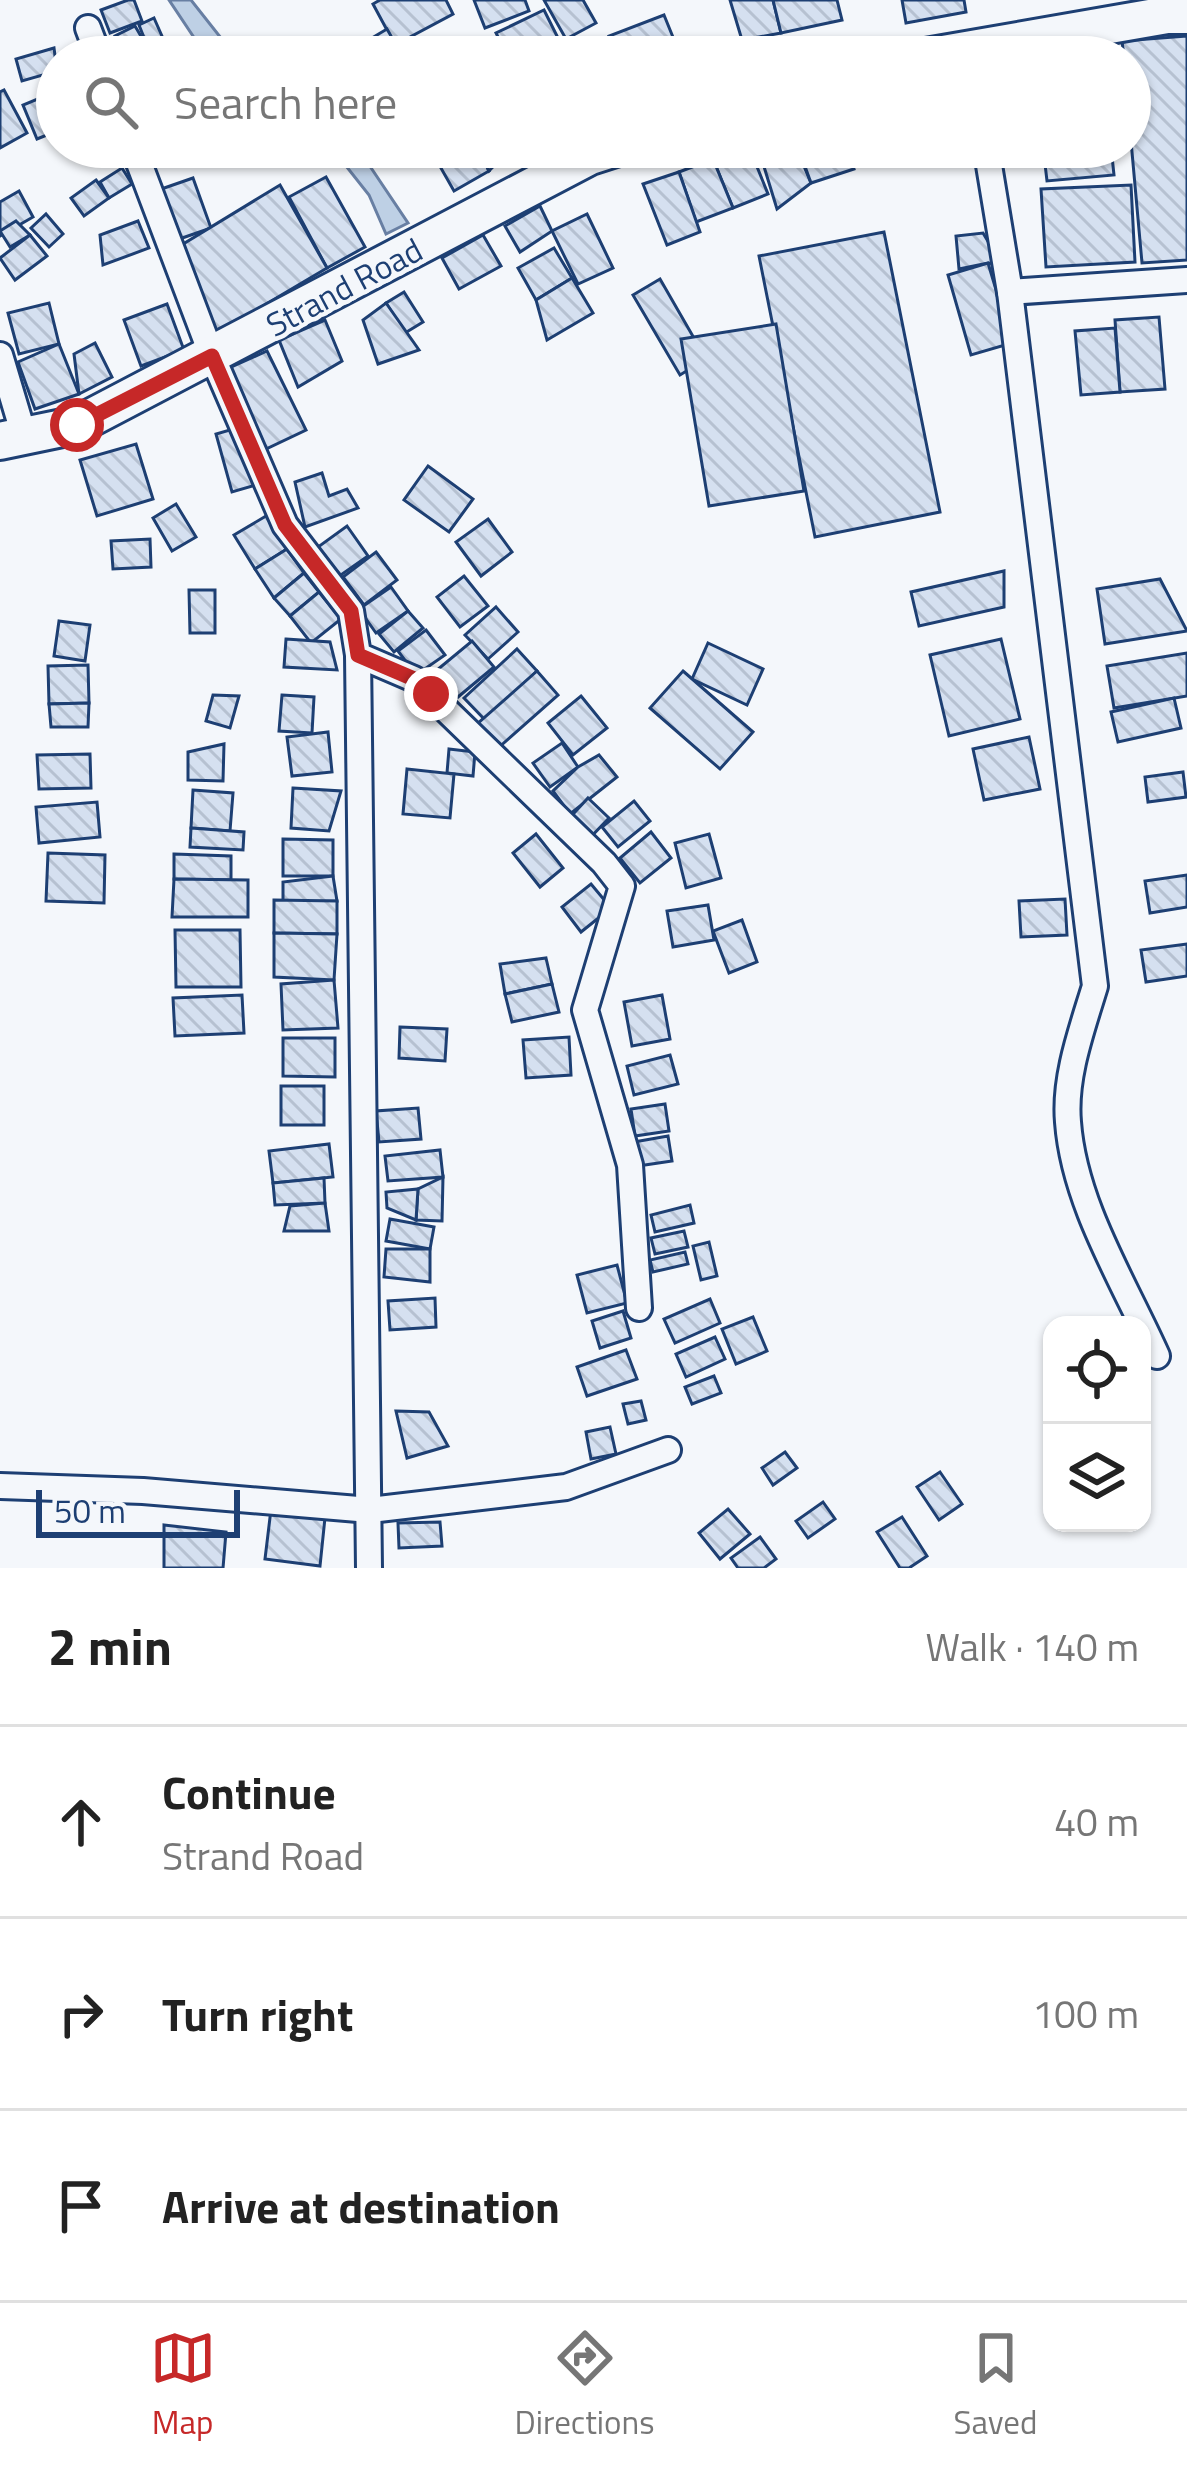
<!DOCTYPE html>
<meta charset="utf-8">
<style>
:root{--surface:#fff;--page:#f2f2f2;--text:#222;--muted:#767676;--line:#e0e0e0;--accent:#c62828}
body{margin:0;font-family:"Titillium Web",sans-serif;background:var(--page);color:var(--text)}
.controls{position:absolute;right:36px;bottom:36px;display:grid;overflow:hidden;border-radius:24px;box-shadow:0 3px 9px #0004}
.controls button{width:108px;height:108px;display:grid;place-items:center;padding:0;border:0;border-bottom:3px solid var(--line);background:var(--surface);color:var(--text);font:60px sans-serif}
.scale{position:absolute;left:36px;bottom:30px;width:204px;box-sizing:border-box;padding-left:12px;border:6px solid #1d3f73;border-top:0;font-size:33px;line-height:42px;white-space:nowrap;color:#1d3f73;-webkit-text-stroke:9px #f4f7fb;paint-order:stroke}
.stop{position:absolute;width:36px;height:36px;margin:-27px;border:9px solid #c62828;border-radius:50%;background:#fff}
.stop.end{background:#c62828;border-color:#fff;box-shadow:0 3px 12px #0008}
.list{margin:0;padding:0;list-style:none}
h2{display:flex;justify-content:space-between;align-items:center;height:156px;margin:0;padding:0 48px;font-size:51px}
h2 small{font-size:39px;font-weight:400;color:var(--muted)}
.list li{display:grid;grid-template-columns:78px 1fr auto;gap:36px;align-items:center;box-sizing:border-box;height:192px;padding:0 48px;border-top:3px solid var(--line)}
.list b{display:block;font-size:45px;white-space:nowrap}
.list p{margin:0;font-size:39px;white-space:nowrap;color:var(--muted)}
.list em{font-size:39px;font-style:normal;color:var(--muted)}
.icon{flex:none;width:66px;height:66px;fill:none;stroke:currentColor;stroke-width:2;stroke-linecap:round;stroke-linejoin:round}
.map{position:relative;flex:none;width:1187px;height:1568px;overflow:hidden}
.search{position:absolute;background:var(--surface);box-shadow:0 3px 9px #0004;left:36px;right:36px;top:36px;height:132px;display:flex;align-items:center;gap:30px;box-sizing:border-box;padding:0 42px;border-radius:66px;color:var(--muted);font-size:45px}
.sheet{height:732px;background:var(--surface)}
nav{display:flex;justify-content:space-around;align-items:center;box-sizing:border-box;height:168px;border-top:3px solid var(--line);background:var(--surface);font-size:33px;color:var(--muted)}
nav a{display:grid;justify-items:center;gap:6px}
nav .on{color:var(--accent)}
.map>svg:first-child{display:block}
</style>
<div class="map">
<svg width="1187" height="1568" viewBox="0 0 1187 1568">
<defs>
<pattern id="building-back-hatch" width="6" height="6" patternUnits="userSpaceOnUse" patternTransform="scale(3)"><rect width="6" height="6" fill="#d5e0f0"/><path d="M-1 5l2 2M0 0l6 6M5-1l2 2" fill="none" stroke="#b6c1d1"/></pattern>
</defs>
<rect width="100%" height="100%" fill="#f4f7fb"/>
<g fill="#bed0e5" stroke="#687fa3" stroke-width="3">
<path d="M169,0H191L236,57H207Z"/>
<path d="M331,147H357L408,223L386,234L369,195Z"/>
</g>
<g fill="url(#building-back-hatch)" stroke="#1d3f73" stroke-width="3">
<path d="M128,0H134L142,21L110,33L101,10Z"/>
<path d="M380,0H446L453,14L395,45L373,4Z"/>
<path d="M474,0H525L529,11L485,28Z"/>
<path d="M544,0H583L596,23L566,39Z"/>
<path d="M730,0H773L781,33L742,40Z"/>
<path d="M773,0H837L842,20L781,33Z"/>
<path d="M902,0H964L966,12L906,23Z"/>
<path d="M544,10L563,48L544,57H508L496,33Z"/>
<path d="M664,15L681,57H618L609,36Z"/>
<path d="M154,18L165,43L149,50L139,25Z"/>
<path d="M135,26L149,50L136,57H125L115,36Z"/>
<path d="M387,29L403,57H340Z"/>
<path d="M1187,36V260L1142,263L1130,130V57H1124L1122,41Z"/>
<path d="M54,48L57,71L22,81L16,59Z"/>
<path d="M4,90L27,133L0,148V92Z"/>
<path d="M57,91V131L37,139L23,105Z"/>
<path d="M429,147H477L489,171L454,191Z"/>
<path d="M477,147H512L489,171Z"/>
<path d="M742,147H749L768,194L733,208L713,159Z"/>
<path d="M758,147H796L811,183L777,209Z"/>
<path d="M798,147H847L854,169L811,183Z"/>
<path d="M1043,147H1111L1114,175L1047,181Z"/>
<path d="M713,159L733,208L696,222L679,172Z"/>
<path d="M122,168L132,184L109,198L100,182Z"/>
<path d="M679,172L700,232L667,245L643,184Z"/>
<path d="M326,177L365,247L327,268L289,197Z"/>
<path d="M193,178L211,228L165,244L147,194Z"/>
<path d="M96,180L109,198L84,216L71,198Z"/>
<path d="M280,185L327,268L202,342L175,249Z"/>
<path d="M1131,185L1135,262L1046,267L1041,189Z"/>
<path d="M19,191L33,217L0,236V202Z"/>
<path d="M540,206L552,231L520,252L505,226Z"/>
<path d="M46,214L63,234L49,247L31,228Z"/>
<path d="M587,214L613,268L578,284L552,231Z"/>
<path d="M16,221L30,235L10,247L0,231Z"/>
<path d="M138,221L149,248L103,265L100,235Z"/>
<path d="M884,232L940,512L815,537L759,256Z"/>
<path d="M983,233L1002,265L988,263L959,269L956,236Z"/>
<path d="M30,235L47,256L15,280L0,258Z"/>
<path d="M483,235L501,266L459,289L442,258Z"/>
<path d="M554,248L572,278L536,300L518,268Z"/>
<path d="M988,263L1012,343L971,355L948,275Z"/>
<path d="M572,278L593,313L547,340L536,300Z"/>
<path d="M660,279L706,359L680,375L633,295Z"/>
<path d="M404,292L423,322L405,333L386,303Z"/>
<path d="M49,303L59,344L19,354L8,313Z"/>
<path d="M386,303L419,350L378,364L363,320Z"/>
<path d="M167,304L184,350L141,366L124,320Z"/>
<path d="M1159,317L1165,389L1120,392L1115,320Z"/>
<path d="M325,320L342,361L298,387L279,340Z"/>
<path d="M776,324L804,491L709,506L681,339Z"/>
<path d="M1115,328L1120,392L1081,395L1075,331Z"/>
<path d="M95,343L112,377L79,394L74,354Z"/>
<path d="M59,344L79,394L35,409L18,362Z"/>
<path d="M267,351L306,430L266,449L227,369Z"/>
<path d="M240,427L256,485L232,492L216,434Z"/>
<path d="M136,444L153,499L97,516L80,460Z"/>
<path d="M428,466L473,499L449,532L404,500Z"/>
<path d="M322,473L329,496L347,489L358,508L305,527L295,482Z"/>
<path d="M176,504L196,537L172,551L153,518Z"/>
<path d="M266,516L287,549L255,569L234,535Z"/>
<path d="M488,519L512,552L481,576L456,542Z"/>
<path d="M347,526L368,556L338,577L318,547Z"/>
<path d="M150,539L151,567L113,569L111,541Z"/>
<path d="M287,549L304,573L274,598L255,569Z"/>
<path d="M376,552L397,580L364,605L343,577Z"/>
<path d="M1004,571V607L919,626L911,592Z"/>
<path d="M304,573L319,592L290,616L274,598Z"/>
<path d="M464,576L488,606L460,627L437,597Z"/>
<path d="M1160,579L1187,631L1105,644L1097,589Z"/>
<path d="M391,587L408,611L376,633L359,609Z"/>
<path d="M189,590H215V633H190Z"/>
<path d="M319,592L341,619L311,643L290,616Z"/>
<path d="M496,607L518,632L488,659L465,635Z"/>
<path d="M408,611L423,628L394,652L379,634Z"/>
<path d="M59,621L90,625L85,661L54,656Z"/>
<path d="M426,630L445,655L416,675L398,651Z"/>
<path d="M286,639L330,642L337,670L284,667Z"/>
<path d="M1001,639L1020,719L949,736L930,655Z"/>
<path d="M472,641L494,667L458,697L437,670Z"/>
<path d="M708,643L763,669L747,705L692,679Z"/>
<path d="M517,649L537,671L485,720L464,698Z"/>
<path d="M1187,653V696L1114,708L1107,666Z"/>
<path d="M88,665L89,703L49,704L48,666Z"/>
<path d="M537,671L558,695L497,749L476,725Z"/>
<path d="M683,671L753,732L720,769L650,708Z"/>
<path d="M213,695L239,696L230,728L206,721Z"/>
<path d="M282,695L314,697L312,733L279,731Z"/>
<path d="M581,696L607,728L573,755L548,723Z"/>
<path d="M1174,698L1181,728L1118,742L1111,712Z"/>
<path d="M89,703L88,727H51L49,704Z"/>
<path d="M328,732L332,772L292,776L287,737Z"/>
<path d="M1029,737L1040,789L984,800L973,749Z"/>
<path d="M562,743L578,767L550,787L533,763Z"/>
<path d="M224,744L223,781L188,780V752Z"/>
<path d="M449,749L475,752L473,776L447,773Z"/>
<path d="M90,754L91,788L39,789L37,755Z"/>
<path d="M599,755L617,777L570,814L553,791L578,767Z"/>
<path d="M407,769L454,774L450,818L403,814Z"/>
<path d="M1183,772L1186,797L1148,802L1145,777Z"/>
<path d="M293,788L341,791L329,831L291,828Z"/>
<path d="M193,790L233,793L230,831L191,828Z"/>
<path d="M588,798L609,818L583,845L563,825Z"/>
<path d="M634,801L650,821L618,847L602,827Z"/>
<path d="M97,802L100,837L39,843L36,807Z"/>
<path d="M191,828L244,832L243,850L190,847Z"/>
<path d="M651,832L671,858L640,883L620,858Z"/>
<path d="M536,834L563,868L540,887L513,853Z"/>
<path d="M709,834L721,878L686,888L675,843Z"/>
<path d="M283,839L333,840V876H283Z"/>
<path d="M48,853L105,855L104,903L46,901Z"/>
<path d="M174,854L231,856V880L174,879Z"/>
<path d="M1187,875V907L1150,913L1145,881Z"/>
<path d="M333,876L337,901L283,902V882Z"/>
<path d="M174,879L248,880V917H172Z"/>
<path d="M591,884L611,908L581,932L562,907Z"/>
<path d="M1065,899L1067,935L1021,937L1019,901Z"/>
<path d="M274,900L337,901V934L274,933Z"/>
<path d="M708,905L714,940L673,947L667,911Z"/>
<path d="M742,920L757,962L729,973L713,931Z"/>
<path d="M175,930H240L241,987H176Z"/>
<path d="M274,933L337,934L334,980L274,977Z"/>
<path d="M1187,944V976L1146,982L1141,950Z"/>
<path d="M546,958L552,984L505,994L500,964Z"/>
<path d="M334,980L338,1028L283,1030L281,984Z"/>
<path d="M552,984L559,1012L512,1022L505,994Z"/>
<path d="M242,995L244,1033L175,1036L173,998Z"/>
<path d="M662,995L670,1039L632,1046L624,1002Z"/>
<path d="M400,1027L447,1029L445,1061L399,1058Z"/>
<path d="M569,1037L571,1075L526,1078L523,1040Z"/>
<path d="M283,1038H335V1077L283,1076Z"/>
<path d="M670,1055L678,1084L634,1095L627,1066Z"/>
<rect x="281" y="1086" width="43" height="39"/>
<path d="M665,1104L669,1131L635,1136L631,1109Z"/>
<path d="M418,1108L421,1139L379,1142L376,1111Z"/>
<path d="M668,1136L672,1161L638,1166L634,1142Z"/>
<path d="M329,1144L333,1177L273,1183L269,1151Z"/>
<path d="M440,1150L443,1177L388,1181L385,1156Z"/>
<path d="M443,1177L442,1221L416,1220L418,1189Z"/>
<path d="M324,1178L325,1203L275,1205L273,1183Z"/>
<path d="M418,1189L416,1220L387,1208L386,1192Z"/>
<path d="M325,1203L329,1231H284L290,1206Z"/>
<path d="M690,1205L694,1223L655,1232L651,1215Z"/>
<path d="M390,1219L434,1227L430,1249L386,1241Z"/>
<path d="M684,1231L688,1247L655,1254L651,1238Z"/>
<path d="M709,1242L717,1276L701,1280L693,1246Z"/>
<path d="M386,1249H430V1282L384,1277Z"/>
<path d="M685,1252L688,1264L653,1272L650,1260Z"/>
<path d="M617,1265L627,1303L587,1313L577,1275Z"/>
<path d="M435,1298L436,1327L390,1330L388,1301Z"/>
<path d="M710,1299L720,1323L675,1343L664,1319Z"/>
<path d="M623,1311L631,1338L600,1348L592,1321Z"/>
<path d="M753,1317L767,1351L736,1364L722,1329Z"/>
<path d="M715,1337L725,1359L686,1377L676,1354Z"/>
<path d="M626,1350L637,1379L587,1396L577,1367Z"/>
<path d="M714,1376L721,1393L692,1404L685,1387Z"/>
<path d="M641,1401L646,1420L628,1424L623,1404Z"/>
<path d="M396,1411L429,1412L448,1446L407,1458Z"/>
<path d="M610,1427L616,1454L591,1459L586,1432Z"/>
<path d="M785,1452L797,1468L773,1485L762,1468Z"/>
<path d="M940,1472L962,1504L939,1520L917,1487Z"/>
<path d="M272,1501L326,1508L320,1566L265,1559Z"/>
<path d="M823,1502L835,1519L808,1538L796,1521Z"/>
<path d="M728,1509L750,1534L720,1559L699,1533Z"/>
<path d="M902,1517L927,1556L909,1568H900L877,1532Z"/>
<path d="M440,1522L442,1546L399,1548L398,1523Z"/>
<path d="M164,1525L226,1532L223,1568H164Z"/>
<path d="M760,1537L776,1559L764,1568H738L731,1558Z"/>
</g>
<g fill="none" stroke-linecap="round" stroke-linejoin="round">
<g stroke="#1d3f73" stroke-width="30">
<g id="minor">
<path d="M88,28L99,57"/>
<path d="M133,147L212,356L285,525L351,611L358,655L414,679L604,863L622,886L585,1010L630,1165L639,1308"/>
<path d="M986,147L1010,292L1095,986C1082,1029 1064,1077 1068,1122C1074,1204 1124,1282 1157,1356"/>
<path d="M1010,292L1187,280"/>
<path d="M0,355L25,439"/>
<path d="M358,655L369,1568"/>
<path d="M0,1486L143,1491L370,1510L566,1487L668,1450"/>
</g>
</g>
<g stroke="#1d3f73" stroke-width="42">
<g id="secondary">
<path d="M926,57L1167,15H1187"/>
<path d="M0,441L77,425L590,156L618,147"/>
</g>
</g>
<use href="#minor" stroke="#f4f7fb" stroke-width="24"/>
<use href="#secondary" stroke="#f4f7fb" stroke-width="36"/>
</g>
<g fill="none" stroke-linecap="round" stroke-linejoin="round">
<path stroke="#c62828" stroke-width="15" d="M77,425L212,356L285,525L351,611L358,655L414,679L431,694"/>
</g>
<g text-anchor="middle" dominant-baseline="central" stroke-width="9" stroke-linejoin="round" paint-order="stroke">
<g font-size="33" fill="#1d3f73" stroke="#f4f7fb">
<text transform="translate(344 287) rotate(-28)">Strand Road</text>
</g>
</g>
</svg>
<div class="controls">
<button><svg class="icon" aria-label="locate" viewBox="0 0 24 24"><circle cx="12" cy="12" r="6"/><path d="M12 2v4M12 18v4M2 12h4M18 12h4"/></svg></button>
<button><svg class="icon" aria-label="layers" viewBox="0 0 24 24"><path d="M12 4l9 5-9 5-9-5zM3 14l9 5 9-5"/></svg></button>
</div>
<div class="scale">50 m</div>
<div class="stop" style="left:77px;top:425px"></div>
<div class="stop end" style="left:431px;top:694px"></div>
<div class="search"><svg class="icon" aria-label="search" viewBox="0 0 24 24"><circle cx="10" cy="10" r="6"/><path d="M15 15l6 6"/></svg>Search here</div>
</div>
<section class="sheet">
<h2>2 min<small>Walk · 140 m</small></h2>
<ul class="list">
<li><svg class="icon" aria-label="ahead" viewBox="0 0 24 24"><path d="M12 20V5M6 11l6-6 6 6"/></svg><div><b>Continue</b><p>Strand Road</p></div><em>40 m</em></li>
<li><svg class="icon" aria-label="right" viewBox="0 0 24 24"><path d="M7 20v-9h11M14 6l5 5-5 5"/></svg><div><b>Turn right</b></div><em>100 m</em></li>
<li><svg class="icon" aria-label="arrive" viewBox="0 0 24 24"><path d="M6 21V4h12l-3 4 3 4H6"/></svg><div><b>Arrive at destination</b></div></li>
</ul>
</section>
<nav>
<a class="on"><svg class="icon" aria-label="map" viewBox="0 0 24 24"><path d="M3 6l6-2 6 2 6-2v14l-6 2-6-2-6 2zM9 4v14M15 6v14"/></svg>Map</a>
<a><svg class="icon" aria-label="directions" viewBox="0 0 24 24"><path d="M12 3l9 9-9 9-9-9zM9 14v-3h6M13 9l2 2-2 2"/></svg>Directions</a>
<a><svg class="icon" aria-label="saved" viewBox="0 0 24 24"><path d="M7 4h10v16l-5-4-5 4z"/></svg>Saved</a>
</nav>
